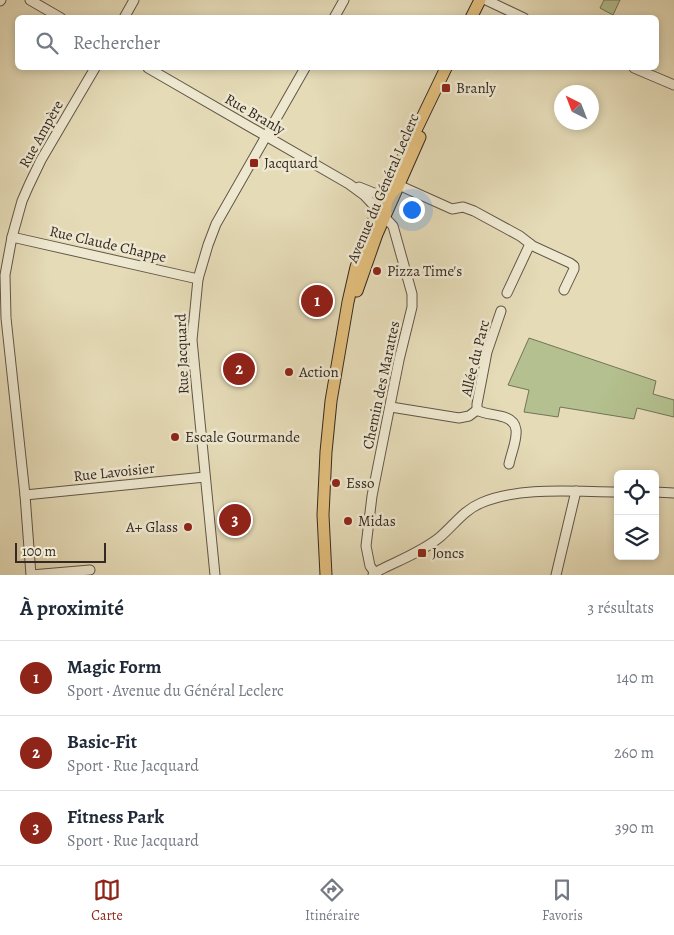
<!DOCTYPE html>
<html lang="fr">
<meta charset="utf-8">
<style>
:root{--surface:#fff;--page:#f6f6f7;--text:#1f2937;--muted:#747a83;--line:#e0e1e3;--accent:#8f2418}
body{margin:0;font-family:Alegreya,serif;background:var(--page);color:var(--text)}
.controls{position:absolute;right:15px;bottom:15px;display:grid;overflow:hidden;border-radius:8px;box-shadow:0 2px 8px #0003}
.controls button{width:45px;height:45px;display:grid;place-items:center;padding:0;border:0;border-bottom:1px solid var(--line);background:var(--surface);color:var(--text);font:25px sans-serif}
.compass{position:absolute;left:554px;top:85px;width:45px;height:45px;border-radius:50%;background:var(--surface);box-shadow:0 2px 8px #0003;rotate:318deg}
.scale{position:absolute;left:15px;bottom:12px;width:91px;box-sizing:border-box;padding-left:5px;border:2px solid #352923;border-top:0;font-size:14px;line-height:18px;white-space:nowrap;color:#352923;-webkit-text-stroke:4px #eee8d0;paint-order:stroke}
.you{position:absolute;left:411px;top:209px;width:18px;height:18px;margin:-12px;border:4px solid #fff;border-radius:50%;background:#1a73e8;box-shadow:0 0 0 8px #1a73e833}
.badge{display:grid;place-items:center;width:32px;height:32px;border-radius:50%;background:var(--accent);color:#fff;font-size:16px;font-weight:700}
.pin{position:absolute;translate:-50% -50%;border:2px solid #fff;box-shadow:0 1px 5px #0006}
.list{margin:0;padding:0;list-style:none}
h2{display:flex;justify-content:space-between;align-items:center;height:65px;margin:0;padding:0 20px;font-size:21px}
h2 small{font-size:16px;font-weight:400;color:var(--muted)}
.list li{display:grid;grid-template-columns:32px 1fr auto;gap:15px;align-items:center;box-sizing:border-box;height:75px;padding:0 20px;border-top:1px solid var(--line)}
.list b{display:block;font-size:19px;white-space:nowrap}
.list p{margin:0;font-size:16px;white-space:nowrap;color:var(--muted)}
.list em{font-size:16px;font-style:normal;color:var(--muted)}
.icon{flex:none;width:28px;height:28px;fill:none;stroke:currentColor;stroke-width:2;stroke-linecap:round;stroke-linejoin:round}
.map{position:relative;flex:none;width:674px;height:575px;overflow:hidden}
.search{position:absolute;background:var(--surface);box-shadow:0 2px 8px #0003;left:15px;right:15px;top:15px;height:55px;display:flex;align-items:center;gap:12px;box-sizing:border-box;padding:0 18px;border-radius:8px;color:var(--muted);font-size:19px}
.sheet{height:290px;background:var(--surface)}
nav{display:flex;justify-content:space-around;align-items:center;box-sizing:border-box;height:70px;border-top:1px solid var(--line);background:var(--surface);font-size:14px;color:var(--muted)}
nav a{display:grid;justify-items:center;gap:2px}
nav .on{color:var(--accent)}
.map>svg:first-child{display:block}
</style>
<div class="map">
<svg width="674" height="575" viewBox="0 0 674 575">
<rect width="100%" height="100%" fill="#e5dbb7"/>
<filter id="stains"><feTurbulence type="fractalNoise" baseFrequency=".004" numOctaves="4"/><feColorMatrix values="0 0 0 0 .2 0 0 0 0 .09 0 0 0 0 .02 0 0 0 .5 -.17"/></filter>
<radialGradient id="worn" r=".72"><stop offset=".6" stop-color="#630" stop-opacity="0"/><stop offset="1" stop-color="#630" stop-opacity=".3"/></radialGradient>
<g fill="#b4c08f" stroke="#747459">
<path d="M604,0H620L613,15L600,8Z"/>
<path d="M529,338L656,381L653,394L674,400V417L637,408L634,419L560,407L558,417L524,412L529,390L508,385Z"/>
</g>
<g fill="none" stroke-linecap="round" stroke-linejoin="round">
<g stroke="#615648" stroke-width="11">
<g id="minor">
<path d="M30,0L61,18"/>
<path d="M486,0L524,18"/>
<path d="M0,1L1,0"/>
<path d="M124,18L134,0"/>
<path d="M334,18L344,0"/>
<path d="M148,68L349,184L364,195L393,226L412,294V307L399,360L372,496L366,546L370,566L375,573"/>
<path d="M634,68L674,85"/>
<path d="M394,183L452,209L463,207L474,211L520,236L533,246L570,263L574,266V269L564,290"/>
<path d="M359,187L389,199"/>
<path d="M12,237L198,279"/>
<path d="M507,293L530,244"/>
<path d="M391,407L459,418L469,416L477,410"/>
<path d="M477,410V404L487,352L501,311"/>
<path d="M477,410C484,414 493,414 500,416C527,421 513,445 509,464"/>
<path d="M655,492L674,493"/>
<path d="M25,495L205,477"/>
<path d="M90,570L31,575L25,495L6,318L5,275L12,237L22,201L29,185L41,160L95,68"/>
<path d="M215,575L192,340L198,279L208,245L216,224L305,68"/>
<path d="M373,575L380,570C400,560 423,551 440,537C454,525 464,510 481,503C520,486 576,492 618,492"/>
<path d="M556,575L576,491"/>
</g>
</g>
<g stroke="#352923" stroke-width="13">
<g id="major">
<path d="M471,18L480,0"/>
<path d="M357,291L377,234L420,137"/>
<path d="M326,575L323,515L326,452L331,401L348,302L356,267L378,209L446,68"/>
</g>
</g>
<use href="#minor" stroke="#eee8d0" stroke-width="9"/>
<use href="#major" stroke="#e2be7c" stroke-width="11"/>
</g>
<g fill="#8f2418" stroke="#eee8d0" stroke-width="2">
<rect x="441" y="83" width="10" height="10" rx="2.5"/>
<rect x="249" y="158" width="10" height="10" rx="2.5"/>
<circle cx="377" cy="271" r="5"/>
<circle cx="289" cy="372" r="5"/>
<circle cx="175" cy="437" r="5"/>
<circle cx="336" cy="483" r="5"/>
<circle cx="348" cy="521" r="5"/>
<circle cx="188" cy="527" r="5"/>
<rect x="417" y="548" width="10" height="10" rx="2.5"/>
</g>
<g text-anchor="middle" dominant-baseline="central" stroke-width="5" stroke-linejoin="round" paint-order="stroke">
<g font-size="15" fill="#352923" stroke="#eee8d0" text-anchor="start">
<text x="456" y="88">Branly</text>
<text x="264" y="163">Jacquard</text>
<text x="387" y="271">Pizza Time's</text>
<text x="299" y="372">Action</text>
<text x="185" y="437">Escale Gourmande</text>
<text x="346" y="483">Esso</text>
<text x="358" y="521">Midas</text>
<text x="178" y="527" text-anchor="end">A+ Glass</text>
<text x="432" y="553">Joncs</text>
</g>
<g font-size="15" fill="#352923" stroke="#eee8d0">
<text transform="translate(255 114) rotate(30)">Rue Branly</text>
<text transform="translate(41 134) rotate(-61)">Rue Ampère</text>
<text transform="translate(383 188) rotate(-67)">Avenue du Général Leclerc</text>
<text transform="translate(108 244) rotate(13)">Rue Claude Chappe</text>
<text transform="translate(182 354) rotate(-92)">Rue Jacquard</text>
<text transform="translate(475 358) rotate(-76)">Allée du Parc</text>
<text transform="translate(381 385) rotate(-78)">Chemin des Marattes</text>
<text transform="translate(114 472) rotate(-6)">Rue Lavoisier</text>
</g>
</g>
<rect width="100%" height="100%" filter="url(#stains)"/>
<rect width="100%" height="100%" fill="url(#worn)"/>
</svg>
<div class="controls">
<button><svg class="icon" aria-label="locate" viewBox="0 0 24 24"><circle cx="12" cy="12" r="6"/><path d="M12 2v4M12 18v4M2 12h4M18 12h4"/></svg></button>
<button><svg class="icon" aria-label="layers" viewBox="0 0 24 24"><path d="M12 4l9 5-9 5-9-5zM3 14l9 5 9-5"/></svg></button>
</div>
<svg class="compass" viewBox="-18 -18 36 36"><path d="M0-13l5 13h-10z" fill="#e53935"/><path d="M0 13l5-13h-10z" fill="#747a83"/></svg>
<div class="scale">100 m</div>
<div class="you"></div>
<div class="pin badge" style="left:317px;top:301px">1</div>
<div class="pin badge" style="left:239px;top:369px">2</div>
<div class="pin badge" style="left:235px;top:520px">3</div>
<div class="search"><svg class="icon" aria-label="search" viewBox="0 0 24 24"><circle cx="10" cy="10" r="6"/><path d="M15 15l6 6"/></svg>Rechercher</div>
</div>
<section class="sheet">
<h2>À proximité<small>3 résultats</small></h2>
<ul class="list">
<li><span class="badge">1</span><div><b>Magic Form</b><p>Sport · Avenue du Général Leclerc</p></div><em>140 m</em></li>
<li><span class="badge">2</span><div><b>Basic-Fit</b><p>Sport · Rue Jacquard</p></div><em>260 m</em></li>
<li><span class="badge">3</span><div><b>Fitness Park</b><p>Sport · Rue Jacquard</p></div><em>390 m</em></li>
</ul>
</section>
<nav>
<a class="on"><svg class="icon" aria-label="map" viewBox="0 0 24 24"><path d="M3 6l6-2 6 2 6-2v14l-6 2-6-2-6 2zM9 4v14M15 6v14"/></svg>Carte</a>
<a><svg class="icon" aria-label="directions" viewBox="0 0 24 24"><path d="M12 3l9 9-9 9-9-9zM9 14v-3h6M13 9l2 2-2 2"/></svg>Itinéraire</a>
<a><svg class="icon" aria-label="saved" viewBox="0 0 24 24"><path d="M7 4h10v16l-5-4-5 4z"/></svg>Favoris</a>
</nav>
